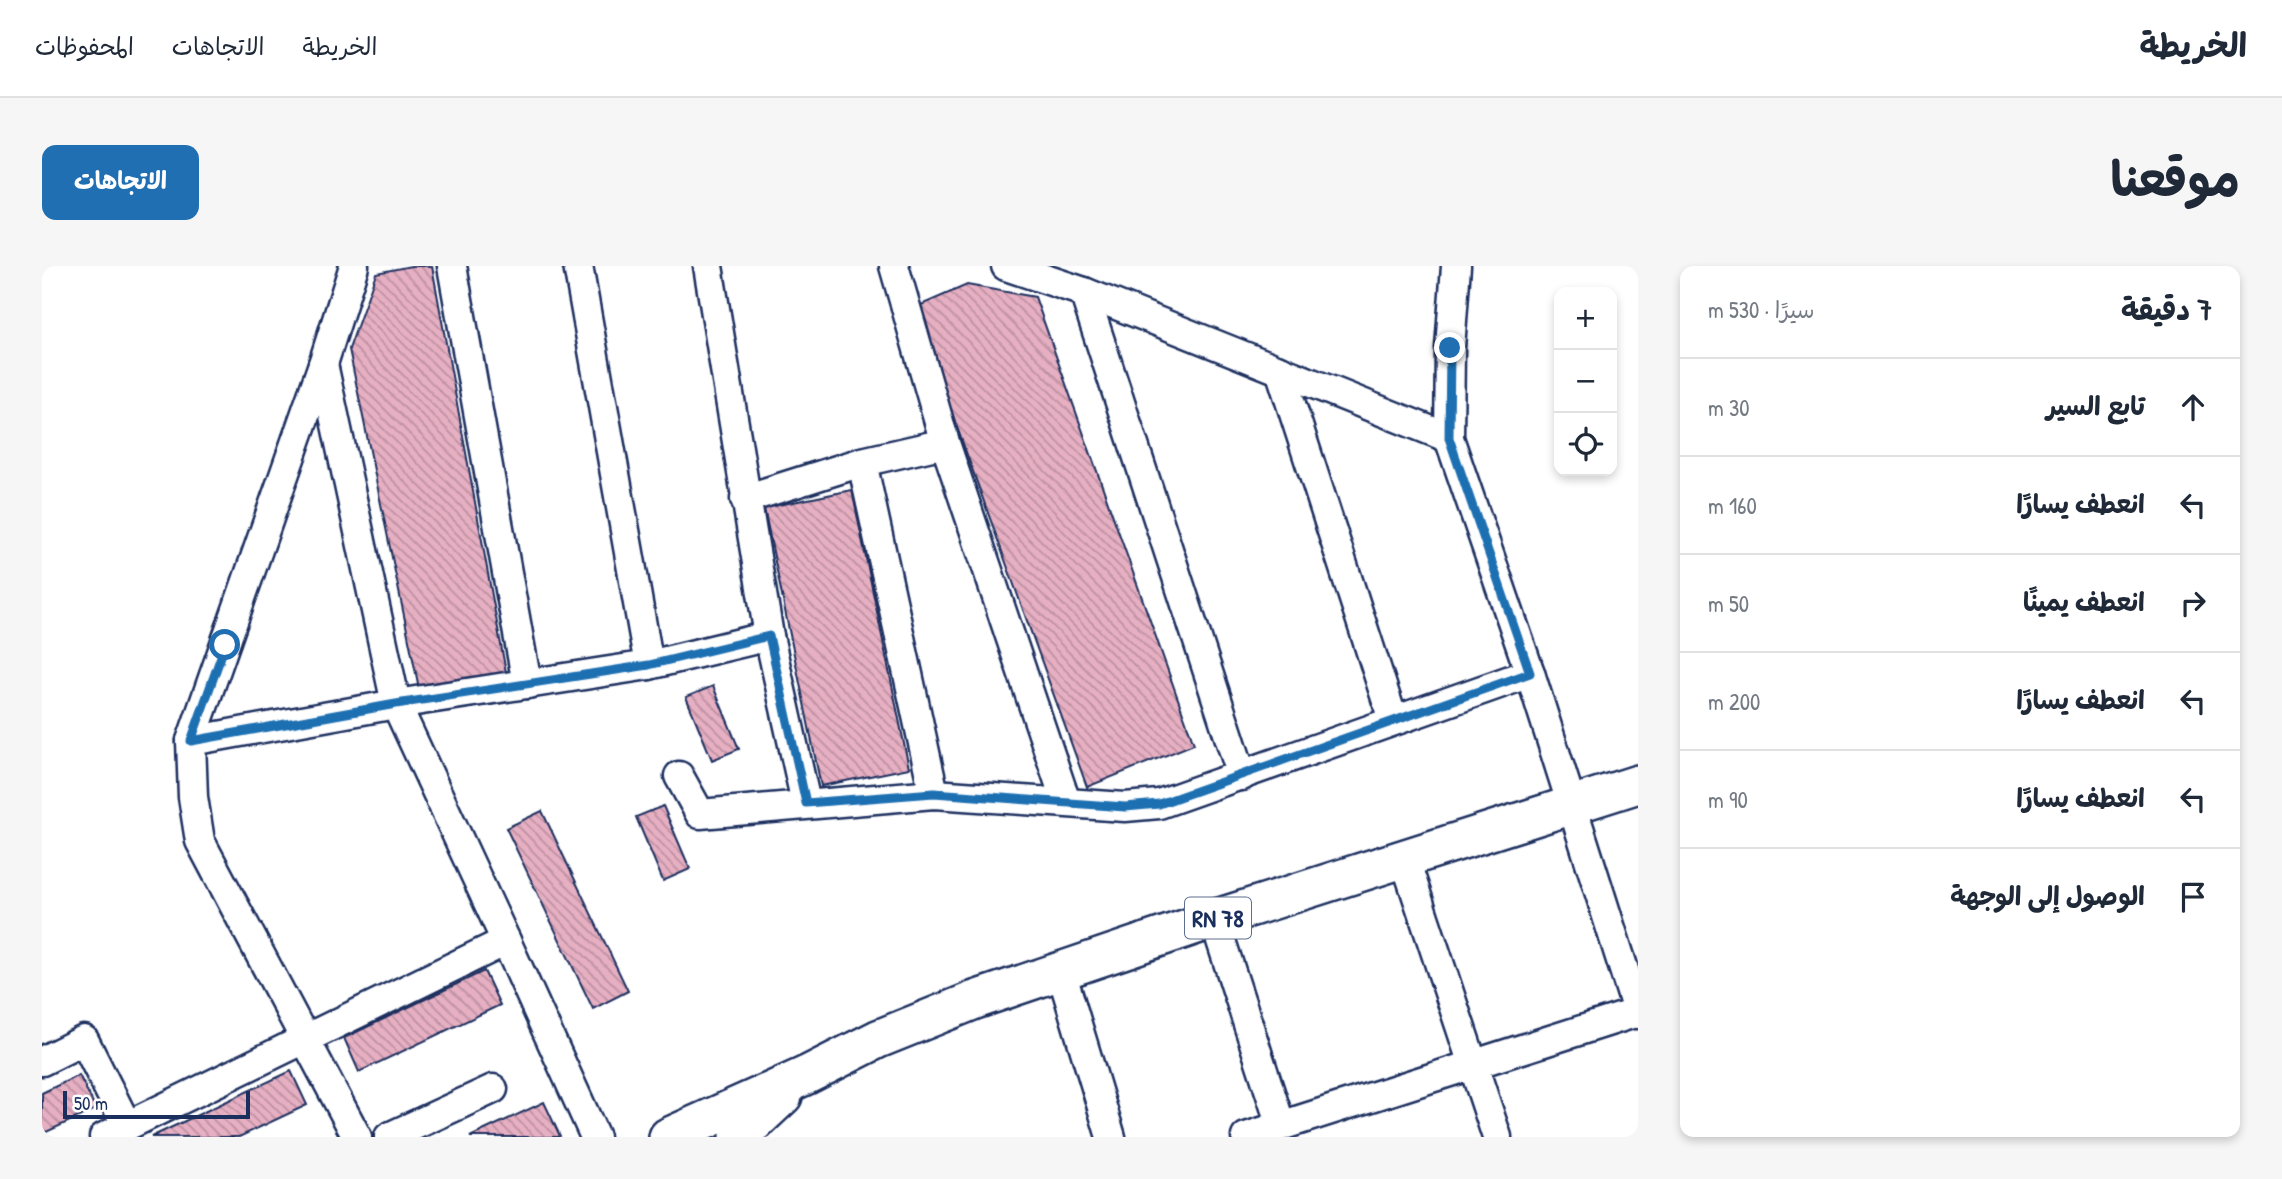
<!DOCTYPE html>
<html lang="ar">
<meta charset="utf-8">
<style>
:root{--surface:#fff;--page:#f6f6f7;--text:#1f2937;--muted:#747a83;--line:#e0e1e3;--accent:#1f6fb2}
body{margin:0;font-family:"Patrick Hand","Playpen Sans Arabic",sans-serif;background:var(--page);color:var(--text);direction:rtl}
.controls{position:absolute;right:21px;top:21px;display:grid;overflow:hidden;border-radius:14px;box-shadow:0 4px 10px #0003}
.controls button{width:63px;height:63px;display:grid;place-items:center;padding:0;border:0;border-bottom:2px solid var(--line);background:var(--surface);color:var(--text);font:35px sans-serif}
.scale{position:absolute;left:21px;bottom:18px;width:187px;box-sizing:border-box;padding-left:7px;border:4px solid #1b2f5e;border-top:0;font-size:19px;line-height:24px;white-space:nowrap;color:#1b2f5e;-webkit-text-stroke:5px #fff;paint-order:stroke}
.stop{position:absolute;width:21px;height:21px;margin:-16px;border:5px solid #1f6fb2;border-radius:50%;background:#fff}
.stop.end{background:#1f6fb2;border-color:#fff;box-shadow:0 2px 7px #0008}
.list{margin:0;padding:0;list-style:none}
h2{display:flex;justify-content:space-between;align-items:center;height:91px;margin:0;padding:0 28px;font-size:30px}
h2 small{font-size:23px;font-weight:400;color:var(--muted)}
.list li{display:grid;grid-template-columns:46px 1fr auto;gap:21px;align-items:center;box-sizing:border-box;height:98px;padding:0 28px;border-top:2px solid var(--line)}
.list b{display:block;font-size:26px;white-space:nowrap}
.list em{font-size:23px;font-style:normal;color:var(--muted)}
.icon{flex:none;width:38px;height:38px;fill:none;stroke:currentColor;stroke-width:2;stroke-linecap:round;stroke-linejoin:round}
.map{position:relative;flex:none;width:1596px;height:871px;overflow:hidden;direction:ltr;border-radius:14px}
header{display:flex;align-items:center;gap:42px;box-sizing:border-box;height:98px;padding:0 35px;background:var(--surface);border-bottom:2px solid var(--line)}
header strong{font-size:33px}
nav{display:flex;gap:38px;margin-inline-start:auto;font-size:24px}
.intro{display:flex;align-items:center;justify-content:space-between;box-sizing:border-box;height:168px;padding:0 42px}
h1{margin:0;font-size:49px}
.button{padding:18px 32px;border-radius:14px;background:var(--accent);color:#fff;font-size:24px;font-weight:700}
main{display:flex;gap:42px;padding:0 42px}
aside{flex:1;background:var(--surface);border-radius:14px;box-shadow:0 4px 10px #0003}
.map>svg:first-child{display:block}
</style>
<header>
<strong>الخريطة</strong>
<nav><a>الخريطة</a><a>الاتجاهات</a><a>المحفوظات</a></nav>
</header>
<div class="intro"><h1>موقعنا</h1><a class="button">الاتجاهات</a></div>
<main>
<aside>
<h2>7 دقيقة<small>سيرًا · 530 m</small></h2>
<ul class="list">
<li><svg class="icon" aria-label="ahead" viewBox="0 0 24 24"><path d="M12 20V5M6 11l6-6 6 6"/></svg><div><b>تابع السير</b></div><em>30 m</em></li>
<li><svg class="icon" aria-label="left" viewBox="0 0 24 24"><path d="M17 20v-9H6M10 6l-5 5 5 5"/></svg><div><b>انعطف يسارًا</b></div><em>160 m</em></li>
<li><svg class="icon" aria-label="right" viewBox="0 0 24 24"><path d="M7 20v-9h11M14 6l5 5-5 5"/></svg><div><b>انعطف يمينًا</b></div><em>50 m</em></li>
<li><svg class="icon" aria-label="left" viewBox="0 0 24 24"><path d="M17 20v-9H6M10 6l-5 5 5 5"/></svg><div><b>انعطف يسارًا</b></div><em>200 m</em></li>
<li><svg class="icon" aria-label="left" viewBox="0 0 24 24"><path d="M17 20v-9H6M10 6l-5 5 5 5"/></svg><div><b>انعطف يسارًا</b></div><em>90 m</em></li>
<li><svg class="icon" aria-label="arrive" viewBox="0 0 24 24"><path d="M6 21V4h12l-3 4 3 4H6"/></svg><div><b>الوصول إلى الوجهة</b></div></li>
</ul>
</aside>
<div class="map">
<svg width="1596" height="871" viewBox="0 0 1596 871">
<defs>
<pattern id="building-back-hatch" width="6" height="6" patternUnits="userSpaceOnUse" patternTransform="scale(1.75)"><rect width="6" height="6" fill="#e7afc2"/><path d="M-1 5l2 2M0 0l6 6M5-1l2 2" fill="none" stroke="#ba8fa1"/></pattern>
</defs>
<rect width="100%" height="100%" fill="#fff"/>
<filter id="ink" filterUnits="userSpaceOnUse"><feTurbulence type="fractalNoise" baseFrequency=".0143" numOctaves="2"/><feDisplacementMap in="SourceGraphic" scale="14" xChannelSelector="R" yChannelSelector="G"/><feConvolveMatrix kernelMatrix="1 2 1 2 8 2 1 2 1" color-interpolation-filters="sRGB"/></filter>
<g filter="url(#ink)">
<g fill="url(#building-back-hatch)" stroke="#1b2f5e" stroke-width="2">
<path d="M369,0H390L465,412L378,427L307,83L334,7Z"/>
<path d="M925,19L993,31L1152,478L1045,521L872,42Z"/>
<path d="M810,224L867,502L779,520L722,242Z"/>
<path d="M671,420L697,483L670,494L644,431Z"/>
<path d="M621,540L648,603L621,615L594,551Z"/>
<path d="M500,545L586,725L551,743L464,562Z"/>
<path d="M442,705L458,739L317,806L302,772Z"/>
<path d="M249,805L265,839L197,871H109Z"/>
<path d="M37,809L54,843L0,868V827Z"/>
<path d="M502,836L518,870L516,871H428Z"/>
</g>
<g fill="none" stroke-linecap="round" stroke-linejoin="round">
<g stroke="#1b2f5e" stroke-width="33">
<g id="minor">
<path d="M312,0L281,98L149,475L151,531L158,575L315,871"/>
<path d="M410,0L485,418"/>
<path d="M536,0L607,399"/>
<path d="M666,0L727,370"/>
<path d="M852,0L903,177"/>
<path d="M964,0L1042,26L1407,172"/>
<path d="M1414,0L1408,82L1407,172L1488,407L1596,748"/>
<path d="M1042,26L1200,510"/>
<path d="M1238,104L1351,454"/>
<path d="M820,196L892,528"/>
<path d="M703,233L820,196L903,177L1024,536"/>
<path d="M149,475L354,438L281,98"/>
<path d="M637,510L658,548L892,528L1083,541L1117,538L1488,407"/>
<path d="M1363,594L1455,871"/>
<path d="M1172,653L1239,860"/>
<path d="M464,675L354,438L607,399L727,370L764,537"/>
<path d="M1019,705L1069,871"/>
<path d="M0,795L42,774L85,860"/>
<path d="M62,871L464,675L553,871"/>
<path d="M347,871L451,823"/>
<path d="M1204,871L1596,746"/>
</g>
</g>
<g stroke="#1b2f5e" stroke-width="42">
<g id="major">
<path d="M626,871L765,809L836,773L933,734L1172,653L1596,518"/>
<path d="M697,871L741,830"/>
</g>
</g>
<use href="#minor" stroke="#fff" stroke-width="28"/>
<use href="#major" stroke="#fff" stroke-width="37"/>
</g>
</g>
<g fill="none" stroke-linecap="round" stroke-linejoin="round" filter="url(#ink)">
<path stroke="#1f6fb2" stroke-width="9" d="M183,379L149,475L354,438L607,399L727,370L764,537L892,527L1083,541L1117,538L1488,407L1407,172L1408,82"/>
</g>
<g text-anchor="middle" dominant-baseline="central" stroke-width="5" stroke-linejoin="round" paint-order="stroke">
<rect fill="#fff" stroke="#5f6d8e" stroke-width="2" x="1143" y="631.5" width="66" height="41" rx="5"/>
<g font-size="24" font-weight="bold" fill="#1b2f5e">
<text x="1176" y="652">RN 78</text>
</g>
</g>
</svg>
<div class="controls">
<button>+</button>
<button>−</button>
<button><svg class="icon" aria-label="locate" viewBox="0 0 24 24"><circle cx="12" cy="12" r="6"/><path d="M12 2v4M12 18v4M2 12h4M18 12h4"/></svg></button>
</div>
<div class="scale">50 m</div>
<div class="stop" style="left:183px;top:379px"></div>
<div class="stop end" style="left:1408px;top:82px"></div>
</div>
</main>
